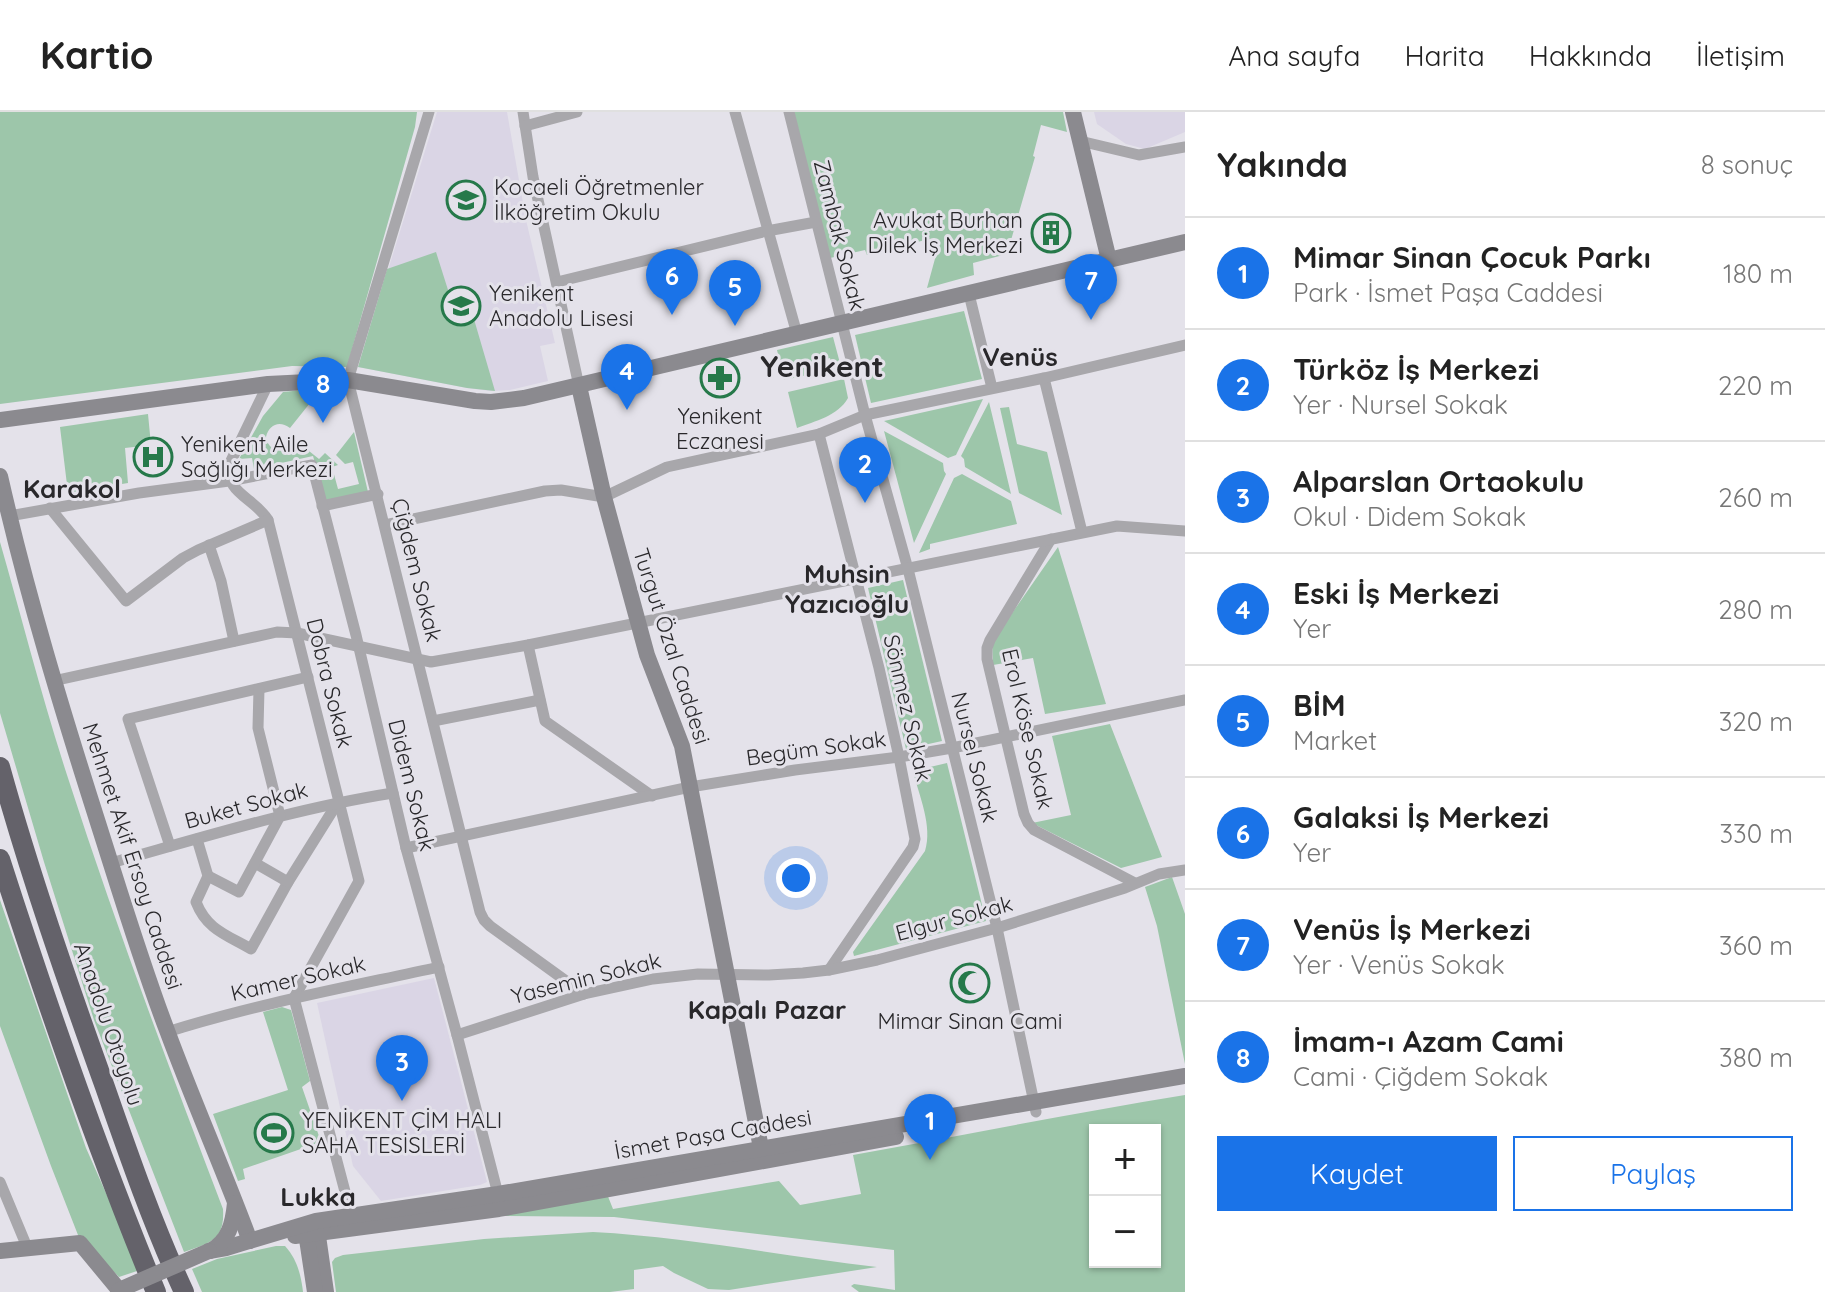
<!DOCTYPE html>
<html lang="tr">
<meta charset="utf-8">
<style>
:root{--surface:#fff;--page:#f6f6f6;--text:#222;--muted:#767676;--line:#e0e0e0;--accent:#1a73e8}
body{margin:0;font-family:Quicksand,sans-serif;background:var(--page);color:var(--text)}
.controls{position:absolute;right:24px;bottom:24px;display:grid;overflow:hidden;border-radius:0px;box-shadow:0 2px 6px #0004}
.controls button{width:72px;height:72px;display:grid;place-items:center;padding:0;border:0;border-bottom:2px solid var(--line);background:var(--surface);color:var(--text);font:40px sans-serif}
.you{position:absolute;left:796px;top:766px;width:28px;height:28px;margin:-20px;border:6px solid #fff;border-radius:50%;background:#1a73e8;box-shadow:0 0 0 12px #1a73e833}
.badge{display:grid;place-items:center;width:52px;height:52px;border-radius:50%;background:var(--accent);color:#fff;font-size:26px;font-weight:700}
.pin{position:absolute;translate:-50% -66px;filter:drop-shadow(0 2px 4px #0008)}
.pin::after{content:'';position:absolute;top:42px;width:28px;height:24px;background:inherit;clip-path:polygon(0 0,100% 0,50% 100%)}
.list{margin:0;padding:0;list-style:none}
h2{display:flex;justify-content:space-between;align-items:center;height:104px;margin:0;padding:0 32px;font-size:34px}
h2 small{font-size:26px;font-weight:400;color:var(--muted)}
.list li{display:grid;grid-template-columns:52px 1fr auto;gap:24px;align-items:center;box-sizing:border-box;height:112px;padding:0 32px;border-top:2px solid var(--line)}
.list b{display:block;font-size:30px;white-space:nowrap}
.list p{margin:0;font-size:26px;white-space:nowrap;color:var(--muted)}
.list em{font-size:26px;font-style:normal;color:var(--muted)}
.actions{display:flex;gap:16px;padding:24px 32px}
.actions a{flex:1;padding:18px 0;border:2px solid var(--accent);border-radius:0px;text-align:center;font-size:28px;color:var(--accent)}
.actions .main{background:var(--accent);color:#fff}
.map{position:relative;flex:none;width:1185px;height:1180px;overflow:hidden}
header{display:flex;align-items:center;gap:48px;box-sizing:border-box;height:112px;padding:0 40px;background:var(--surface);border-bottom:2px solid var(--line)}
header strong{font-size:38px}
nav{display:flex;gap:44px;margin-inline-start:auto;font-size:28px}
main{display:flex}
aside{flex:1;background:var(--surface)}
.map>svg:first-child{display:block}
</style>
<header>
<strong>Kartio</strong>
<nav><a>Ana sayfa</a><a>Harita</a><a>Hakkında</a><a>İletişim</a></nav>
</header>
<main>
<div class="map">
<svg width="1185" height="1180" viewBox="0 0 1185 1180">
<rect width="100%" height="100%" fill="#e4e2ea"/>
<g fill="#dad5e5">
<path d="M437,0H507L526,108L555,231L540,234L548,269L510,278L490,279L467,276L358,255Z"/>
<path d="M1094,0H1185V20L1145,37L1126,32L1097,12Z"/>
<path d="M434,866L487,1070L480,1073L381,1089L353,1054L317,891Z"/>
</g>
<g fill="#9dc6aa" fill-rule="evenodd">
<path d="M0,0H417L415,15L347,255L292,254L0,292Z"/>
<path d="M794,0H1063L1067,20L1041,13L1033,44L1035,45L1007,142L973,151L974,163L927,176L939,132L929,127L867,143L865,138L830,146Z"/>
<path d="M436,140L455,200L471,197L495,279L467,276L358,255L387,157Z"/>
<path d="M964,199L982,267L871,291L855,223Z"/>
<path d="M833,225L841,255L833,257L830,246L814,250L816,261L784,268L777,238Z"/>
<path d="M844,267L848,286C838,304 815,309 797,316L788,280Z"/>
<path d="M322,276L290,316C279,308 269,313 266,325C268,336 276,341 287,338L294,327L319,347L325,341L338,353L332,355L338,377L359,372L353,350L345,352L336,343L354,320L368,380L326,389L313,344L254,357L252,346L239,347L263,304L283,280Z"/>
<path d="M983,287L956,343L948,346L884,309Z"/>
<path d="M989,290L1011,382L965,355L964,347L961,344Z"/>
<path d="M1009,295L1017,332L1047,340L1062,403L1019,381L1000,296Z"/>
<path d="M148,302L151,333L125,336L128,371L68,381L60,315Z"/>
<path d="M884,319L943,351L944,359L946,362L914,431Z"/>
<path d="M962,362L1011,389L1017,412L930,432V437L919,441L954,366Z"/>
<path d="M0,430C22,507 42,586 67,663C114,809 168,953 223,1097C225,1128 210,1131 184,1140L94,908L44,750L0,601Z"/>
<path d="M1058,435L1106,592L1045,602L1033,546L993,553L992,530Z"/>
<path d="M903,468L942,629L906,637L868,476Z"/>
<path d="M1110,612L1162,745L1121,756L1032,711L1071,703L1052,624Z"/>
<path d="M947,651L986,809L854,844L853,840L925,739C933,714 919,684 913,659Z"/>
<path d="M1172,765L1185,802V952L1157,814L1145,775Z"/>
<path d="M0,788L86,1036L140,1158L119,1165L78,1123L51,1054L0,914Z"/>
<path d="M282,895L291,898L310,969L302,975L321,1030L243,1057L245,1067L238,1069L213,1002L288,978L263,900Z"/>
<path d="M1185,983V1180H859L851,1174L854,1172L895,1178L894,1138L614,1105L502,1104L607,1082L613,1097L779,1069L800,1093L861,1082L853,1043C964,1023 1074,1001 1185,983ZM1095,1018H1155V1150H1095Z"/>
<path d="M593,1120C688,1125 782,1144 877,1155L729,1178L708,1177L674,1161L663,1154L634,1158V1177L610,1180H336L332,1150L335,1146L343,1143L484,1127Z"/>
<path d="M276,1134H285C297,1147 301,1163 303,1180H202L192,1157L217,1147Z"/>
</g>
<g fill="none" stroke-linecap="round" stroke-linejoin="round">
<g stroke="#a8a7ab" stroke-width="11">
<path d="M429,0L348,268L480,800L484,808L490,814L584,882"/>
<path d="M523,0L533,65L579,274"/>
<path d="M735,0L797,222"/>
<path d="M789,0L865,303L908,457L997,816L1036,1000"/>
<path d="M525,14L577,0"/>
<path d="M1080,29L1139,43L1185,35"/>
<path d="M557,170L767,119L816,110"/>
<path d="M969,182L992,276"/>
<path d="M1044,266L1082,420"/>
<path d="M268,272L230,351C224,382 253,384 268,408L359,769L294,886"/>
<path d="M819,322L879,556L899,645L915,727L913,735L829,858"/>
<path d="M322,394L378,382"/>
<path d="M50,396L126,489L183,446L198,438L268,408"/>
<path d="M9,404L139,381L229,369L312,353L356,523L406,736L457,923L499,1086"/>
<path d="M385,413L545,379L561,378L604,385L667,355L819,322L865,303L1044,266L1185,233"/>
<path d="M1051,427L990,528L987,536V547L1024,702L1028,711L1034,718L1135,771"/>
<path d="M209,433L221,469L234,529"/>
<path d="M528,533L545,609L652,684"/>
<path d="M53,569L277,520L297,521L431,550L528,533L1117,414L1185,419"/>
<path d="M433,609L540,588"/>
<path d="M197,727L208,764L196,790C207,818 227,823 251,837L288,770L338,690"/>
<path d="M170,734L128,607L308,565"/>
<path d="M406,736L690,675L795,658L899,645L952,636L1185,588"/>
<path d="M111,751C204,725 297,696 393,681"/>
<path d="M255,751L288,770"/>
<path d="M208,764L239,780L280,704L258,616L259,577"/>
<path d="M294,886L353,1110"/>
<path d="M167,920C256,892 348,875 439,855"/>
<path d="M457,923L584,882L653,867L698,862L769,863L803,861L829,858L877,848L997,816L1125,776L1159,762L1185,758"/>
<path d="M0,1070L27,1135"/>
</g>
<g stroke="#8b8a8f" stroke-width="16">
<path d="M1073,0L1109,148"/>
<path d="M579,274L604,385L647,543L682,634L761,1036"/>
<path d="M0,308L268,272L348,268L475,289L491,290L524,286L1185,130"/>
<path d="M0,364C27,483 62,598 99,714C121,783 142,853 168,921C194,991 224,1059 250,1129"/>
<path d="M316,1110L326,1180"/>
<path d="M305,1114L315,1180"/>
<path d="M295,1124L499,1097L896,1025"/>
<path d="M0,1139L80,1131L119,1178L118,1180"/>
<path d="M209,1139L226,1136L316,1109L498,1082L1185,964"/>
<path d="M210,1139C229,1129 233,1111 235,1091"/>
</g>
<g stroke="#64626a" stroke-width="20">
<path d="M0,655C30,763 67,869 105,975C129,1044 153,1113 184,1180"/>
<path d="M0,747C47,893 97,1038 156,1180"/>
</g>
<path stroke="#8b8a8f" stroke-width="16" d="M119,1178L209,1139"/>
</g>
<defs>
<g id="school-ring" transform="scale(2)"><circle r="9.5" fill="#e4e2ea" stroke="#26794a" stroke-width="1.5"/><path d="M0-5L7-2L0 1L-7-2ZM-4 1L0 2.5L4 1V4Q0 6-4 4Z" fill="#26794a"/></g>
<g id="building-ring" transform="scale(2)"><circle r="9.5" fill="#e4e2ea" stroke="#26794a" stroke-width="1.5"/><path d="M-4-6H4V6H1V3H-1V6H-4ZM-2.5-4.3h1.7v1.8h-1.7ZM.8-4.3h1.7v1.8H.8ZM-2.5-1h1.7V.8h-1.7ZM.8-1h1.7V.8H.8Z" fill="#26794a"/></g>
<g id="pharmacy-ring" transform="scale(2)"><circle r="9.5" fill="#e4e2ea" stroke="#26794a" stroke-width="1.5"/><path d="M-2-6h4v4h4v4h-4v4h-4v-4h-4v-4h4Z" fill="#26794a"/></g>
<g id="hospital-ring" transform="scale(2)"><circle r="9.5" fill="#e4e2ea" stroke="#26794a" stroke-width="1.5"/><path d="M-5-5h3v3.5h4V-5h3V5h-3V1.5h-4V5h-3Z" fill="#26794a"/></g>
<g id="mosque-ring" transform="scale(2)"><circle r="9.5" fill="#e4e2ea" stroke="#26794a" stroke-width="1.5"/><path d="M3.5-4.9A6 6 0 1 0 3.5 4.9A5 5 0 1 1 3.5-4.9Z" fill="#26794a"/></g>
<g id="stadium-ring" transform="scale(2)"><circle r="9.5" fill="#e4e2ea" stroke="#26794a" stroke-width="1.5"/><path d="M0-5a6.5 5 0 1 0 0 10a6.5 5 0 1 0 0-10ZM-3.5-1.8h7v3.6h-7Z" fill="#26794a"/></g>
</defs>
<g fill-rule="evenodd">
<use href="#school-ring" x="466" y="88"/>
<use href="#building-ring" x="1051" y="121"/>
<use href="#school-ring" x="461" y="194"/>
<use href="#pharmacy-ring" x="720" y="266"/>
<use href="#hospital-ring" x="153" y="345"/>
<use href="#mosque-ring" x="970" y="871"/>
<use href="#stadium-ring" x="274" y="1021"/>
</g>
<g text-anchor="middle" dominant-baseline="central" stroke-width="6" stroke-linejoin="round" paint-order="stroke">
<g font-size="22" fill="#29282b" stroke="#e4e2ea" text-anchor="start">
<text x="494" y="75">Kocaeli Öğretmenler<tspan x="494" dy="25">İlköğretim Okulu</tspan></text>
<text x="1023" y="108" text-anchor="end">Avukat Burhan<tspan x="1023" dy="25">Dilek İş Merkezi</tspan></text>
<text x="489" y="181">Yenikent<tspan x="489" dy="25">Anadolu Lisesi</tspan></text>
<text x="720" y="304" text-anchor="middle">Yenikent<tspan x="720" dy="25">Eczanesi</tspan></text>
<text x="181" y="332">Yenikent Aile<tspan x="181" dy="25">Sağlığı Merkezi</tspan></text>
<text x="970" y="909" text-anchor="middle">Mimar Sinan Cami</text>
<text x="302" y="1008">YENİKENT ÇİM HALI<tspan x="302" dy="25">SAHA TESİSLERİ</tspan></text>
</g>
<g font-size="22" fill="#29282b" stroke="#e4e2ea">
<text transform="translate(840 123) rotate(76)">Zambak Sokak</text>
<text transform="translate(417 458) rotate(76)">Çiğdem Sokak</text>
<text transform="translate(672 534) rotate(72)">Turgut Özal Caddesi</text>
<text transform="translate(330 571) rotate(76)">Dobra Sokak</text>
<text transform="translate(908 596) rotate(77)">Sönmez Sokak</text>
<text transform="translate(1028 617) rotate(77)">Erol Köse Sokak</text>
<text transform="translate(816 636) rotate(-8)">Begüm Sokak</text>
<text transform="translate(975 645) rotate(76)">Nursel Sokak</text>
<text transform="translate(412 673) rotate(76)">Didem Sokak</text>
<text transform="translate(246 693) rotate(-15)">Buket Sokak</text>
<text transform="translate(133 744) rotate(72)">Mehmet Akif Ersoy Caddesi</text>
<text transform="translate(954 806) rotate(-15)">Elgur Sokak</text>
<text transform="translate(298 866) rotate(-13)">Kamer Sokak</text>
<text transform="translate(586 866) rotate(-14)">Yasemin Sokak</text>
<text transform="translate(109 912) rotate(71)">Anadolu Otoyolu</text>
<text transform="translate(713 1022) rotate(-10)">İsmet Paşa Caddesi</text>
</g>
<g font-size="26" font-weight="bold" fill="#29282b" stroke="#e4e2ea">
<text x="1020" y="244">Venüs</text>
<text x="72" y="376">Karakol</text>
<text x="847" y="461">Muhsin<tspan x="847" dy="30">Yazıcıoğlu</tspan></text>
<text x="767" y="897">Kapalı Pazar</text>
<text x="318" y="1084">Lukka</text>
</g>
<g font-size="30" font-weight="bold" fill="#29282b" stroke="#e4e2ea">
<text x="822" y="254">Yenikent</text>
</g>
</g>
</svg>
<div class="controls">
<button>+</button>
<button>−</button>
</div>
<div class="you"></div>
<div class="pin badge" style="left:930px;top:1048px">1</div>
<div class="pin badge" style="left:865px;top:391px">2</div>
<div class="pin badge" style="left:402px;top:989px">3</div>
<div class="pin badge" style="left:627px;top:298px">4</div>
<div class="pin badge" style="left:735px;top:214px">5</div>
<div class="pin badge" style="left:672px;top:203px">6</div>
<div class="pin badge" style="left:1091px;top:208px">7</div>
<div class="pin badge" style="left:323px;top:311px">8</div>
</div>
<aside>
<h2>Yakında<small>8 sonuç</small></h2>
<ul class="list">
<li><span class="badge">1</span><div><b>Mimar Sinan Çocuk Parkı</b><p>Park · İsmet Paşa Caddesi</p></div><em>180 m</em></li>
<li><span class="badge">2</span><div><b>Türköz İş Merkezi</b><p>Yer · Nursel Sokak</p></div><em>220 m</em></li>
<li><span class="badge">3</span><div><b>Alparslan Ortaokulu</b><p>Okul · Didem Sokak</p></div><em>260 m</em></li>
<li><span class="badge">4</span><div><b>Eski İş Merkezi</b><p>Yer</p></div><em>280 m</em></li>
<li><span class="badge">5</span><div><b>BİM</b><p>Market</p></div><em>320 m</em></li>
<li><span class="badge">6</span><div><b>Galaksi İş Merkezi</b><p>Yer</p></div><em>330 m</em></li>
<li><span class="badge">7</span><div><b>Venüs İş Merkezi</b><p>Yer · Venüs Sokak</p></div><em>360 m</em></li>
<li><span class="badge">8</span><div><b>İmam-ı Azam Cami</b><p>Cami · Çiğdem Sokak</p></div><em>380 m</em></li>
</ul>
<div class="actions"><a class="main">Kaydet</a><a>Paylaş</a></div>
</aside>
</main>
